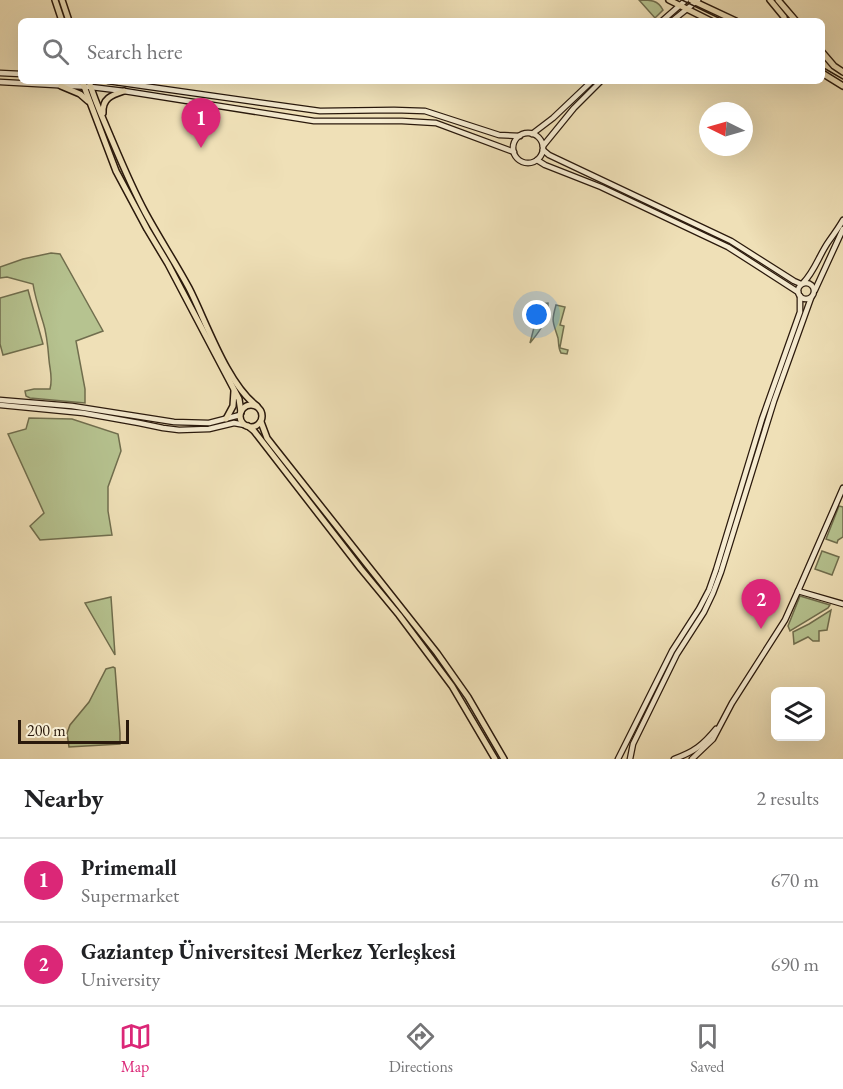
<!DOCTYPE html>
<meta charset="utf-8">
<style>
:root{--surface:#fff;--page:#f6f6f6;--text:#202124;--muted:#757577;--line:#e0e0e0;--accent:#db2777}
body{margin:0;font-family:"EB Garamond",serif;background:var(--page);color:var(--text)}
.controls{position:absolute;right:18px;bottom:18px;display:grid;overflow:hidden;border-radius:9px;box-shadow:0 6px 24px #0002}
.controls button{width:54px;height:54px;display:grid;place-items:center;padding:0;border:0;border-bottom:2px solid var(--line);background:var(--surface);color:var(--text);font:30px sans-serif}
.compass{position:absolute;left:699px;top:102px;width:54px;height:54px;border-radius:50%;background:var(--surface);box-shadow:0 6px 24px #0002;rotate:275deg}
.scale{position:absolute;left:18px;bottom:15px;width:111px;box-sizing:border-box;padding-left:6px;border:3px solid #2a190c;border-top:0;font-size:16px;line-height:21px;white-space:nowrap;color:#2a190c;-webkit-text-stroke:4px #f5ebd0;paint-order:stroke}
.you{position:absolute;left:537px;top:315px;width:21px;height:21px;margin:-15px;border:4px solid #fff;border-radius:50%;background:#1a73e8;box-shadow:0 0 0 9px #1a73e833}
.badge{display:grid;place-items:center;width:39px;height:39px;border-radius:50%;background:var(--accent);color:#fff;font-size:20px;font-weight:700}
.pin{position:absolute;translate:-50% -50px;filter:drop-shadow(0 2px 3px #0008)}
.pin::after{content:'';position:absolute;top:32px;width:21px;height:18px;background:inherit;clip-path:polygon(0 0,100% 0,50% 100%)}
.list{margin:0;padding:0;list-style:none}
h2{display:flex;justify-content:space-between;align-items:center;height:78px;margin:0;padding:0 24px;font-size:26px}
h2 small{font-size:20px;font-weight:400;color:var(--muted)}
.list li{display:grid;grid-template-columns:39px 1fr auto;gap:18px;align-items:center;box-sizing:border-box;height:84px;padding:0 24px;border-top:2px solid var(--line)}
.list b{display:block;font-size:22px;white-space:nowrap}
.list p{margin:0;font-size:20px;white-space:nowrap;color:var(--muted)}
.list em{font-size:20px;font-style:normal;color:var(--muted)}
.icon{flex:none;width:33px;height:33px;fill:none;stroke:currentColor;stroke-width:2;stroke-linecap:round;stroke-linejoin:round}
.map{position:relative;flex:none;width:843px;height:759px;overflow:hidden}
.search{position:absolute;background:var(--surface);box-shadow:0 6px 24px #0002;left:18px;right:18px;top:18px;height:66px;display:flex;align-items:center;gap:15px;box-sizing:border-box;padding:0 21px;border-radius:9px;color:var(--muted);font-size:22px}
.sheet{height:246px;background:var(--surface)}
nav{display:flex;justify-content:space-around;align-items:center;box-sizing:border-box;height:84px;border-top:2px solid var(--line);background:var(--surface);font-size:16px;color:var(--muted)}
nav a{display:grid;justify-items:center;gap:3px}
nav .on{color:var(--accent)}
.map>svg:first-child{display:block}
</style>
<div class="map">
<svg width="843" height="759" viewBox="0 0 843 759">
<rect width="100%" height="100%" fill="#efe0b7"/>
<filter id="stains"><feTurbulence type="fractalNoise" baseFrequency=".00333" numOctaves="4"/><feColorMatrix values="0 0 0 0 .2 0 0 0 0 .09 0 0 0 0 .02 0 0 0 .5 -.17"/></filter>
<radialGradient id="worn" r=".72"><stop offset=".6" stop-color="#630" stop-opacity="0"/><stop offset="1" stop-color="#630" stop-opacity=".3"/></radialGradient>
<g fill="#b6c390" stroke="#706e4e" stroke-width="1.5">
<path d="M639,0C651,0 658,0 663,10L655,18Z"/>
<path d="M51,253L60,254L103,331L76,341L85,389V403L30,398L26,396L25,391L34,389H50C53,378 50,371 49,360C48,347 47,334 43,322C39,309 35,297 33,284L7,277L0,278V267L23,259Z"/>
<path d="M28,290L43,344L3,355L0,344V298Z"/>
<path d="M548,303C549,319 540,331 530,343L540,304Z"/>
<path d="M556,305L565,307L560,325L564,326L560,347V348L568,350L567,354L561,353C558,348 559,344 558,338C553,321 551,323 556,305Z"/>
<path d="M29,418L72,419L118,434L121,451L108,487V511L112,535L40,540L30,526L44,513L8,434L26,429Z"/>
<path d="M839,506L843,507V537L838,540L837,543L826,539Z"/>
<path d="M822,551L839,557L832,575L815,569Z"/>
<path d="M800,596L830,605L828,608L790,631L788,626Z"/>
<path d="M111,597L115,655L85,603Z"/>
<path d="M831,610L827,630L819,631V641H813L808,637L794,644L793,632L809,624Z"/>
<path d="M113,667L115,668L120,733V744L69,747L67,733L70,725L89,702L106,669Z"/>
</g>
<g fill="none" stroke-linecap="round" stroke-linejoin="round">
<g stroke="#2a190c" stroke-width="7">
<g id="secondary">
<path d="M662,21L686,0"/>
<path d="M672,21L698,0"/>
<path d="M0,73L21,74"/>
<path d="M108,81L320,111L394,110L425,111L499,135L520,136"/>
<path d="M0,82L91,87L124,91L314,121H402L436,123L514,152"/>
<circle cx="528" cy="148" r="15"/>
<path d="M532,134L553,118L592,81"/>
<path d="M543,146L574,108L601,81"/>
<path d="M543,150L549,155L731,241L794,281L801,284"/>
<path d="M537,160L545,165L601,187L728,247L798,292"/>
<circle cx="806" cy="291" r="8"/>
<path d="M803,283C815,271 819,255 829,241C834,234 839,227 843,220"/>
<path d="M815,290L843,229"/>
<path d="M0,400L72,406L174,422L209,423L240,415"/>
<path d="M0,405L83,413L139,423L163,428L179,430L209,429L234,423L245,425"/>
<path d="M843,488L798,591L843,604"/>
<path d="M618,759L672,651L699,609L709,590L716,570L762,419L800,312V296"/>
<path d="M630,759L633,744L677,654L704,612L713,593L721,572L774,401L811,298"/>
<path d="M674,759C694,752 703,745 716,729"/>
<path d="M692,759L713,739L732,703L785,620L798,591"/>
</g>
</g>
<g stroke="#2a190c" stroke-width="8">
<g id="primary">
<path d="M55,0L62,21"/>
<path d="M62,0L69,21"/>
<path d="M669,0L711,21"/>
<path d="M691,0L736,21"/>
<path d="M770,0L784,17L785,21"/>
<path d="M778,0L796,21"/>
<path d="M822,52L834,66L843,72"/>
<path d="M822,73L843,86"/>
<path d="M82,81L116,171L147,229L168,264L239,399L241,412"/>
<path d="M89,81C94,99 102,116 109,133C120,159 131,186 145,212C159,238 175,262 189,288C206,321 227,384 257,406"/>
<path d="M116,81L119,82"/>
<path d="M61,86L80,94L88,101"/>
<path d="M103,113C102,98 112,95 124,91"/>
<circle cx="251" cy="416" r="11"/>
<path d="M226,419L233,406L234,391"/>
<path d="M261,422L267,438L274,447L437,653L468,697L504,759"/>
<path d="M248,426L254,431L361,569L399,615L452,686L495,759"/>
</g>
</g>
<use href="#secondary" stroke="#f5ebd0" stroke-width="4.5"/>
<use href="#primary" stroke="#efe0b7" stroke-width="5"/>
<g stroke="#2a190c" stroke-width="1.5">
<path d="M682,0L725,21"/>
<path d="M822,67L843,79"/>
</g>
</g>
<rect width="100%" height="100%" filter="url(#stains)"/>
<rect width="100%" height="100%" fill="url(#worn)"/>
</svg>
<div class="controls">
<button><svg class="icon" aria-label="layers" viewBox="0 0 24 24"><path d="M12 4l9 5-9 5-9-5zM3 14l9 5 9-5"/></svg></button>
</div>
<svg class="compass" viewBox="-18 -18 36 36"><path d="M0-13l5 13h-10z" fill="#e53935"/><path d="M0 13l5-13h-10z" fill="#757577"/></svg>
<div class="scale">200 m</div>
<div class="you"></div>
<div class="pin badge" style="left:201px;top:148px">1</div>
<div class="pin badge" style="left:761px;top:629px">2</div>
<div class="search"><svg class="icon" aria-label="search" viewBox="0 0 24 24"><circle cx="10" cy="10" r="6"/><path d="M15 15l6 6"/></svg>Search here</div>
</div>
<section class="sheet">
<h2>Nearby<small>2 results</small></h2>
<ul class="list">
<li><span class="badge">1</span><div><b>Primemall</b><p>Supermarket</p></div><em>670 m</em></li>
<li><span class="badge">2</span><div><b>Gaziantep Üniversitesi Merkez Yerleşkesi</b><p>University</p></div><em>690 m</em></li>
</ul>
</section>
<nav>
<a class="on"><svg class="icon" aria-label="map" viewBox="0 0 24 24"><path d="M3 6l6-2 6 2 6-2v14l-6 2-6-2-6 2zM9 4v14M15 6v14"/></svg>Map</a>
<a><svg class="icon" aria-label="directions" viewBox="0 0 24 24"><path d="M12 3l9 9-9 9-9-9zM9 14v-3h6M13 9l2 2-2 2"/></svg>Directions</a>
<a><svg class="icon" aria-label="saved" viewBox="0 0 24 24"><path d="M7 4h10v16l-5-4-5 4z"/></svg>Saved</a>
</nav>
